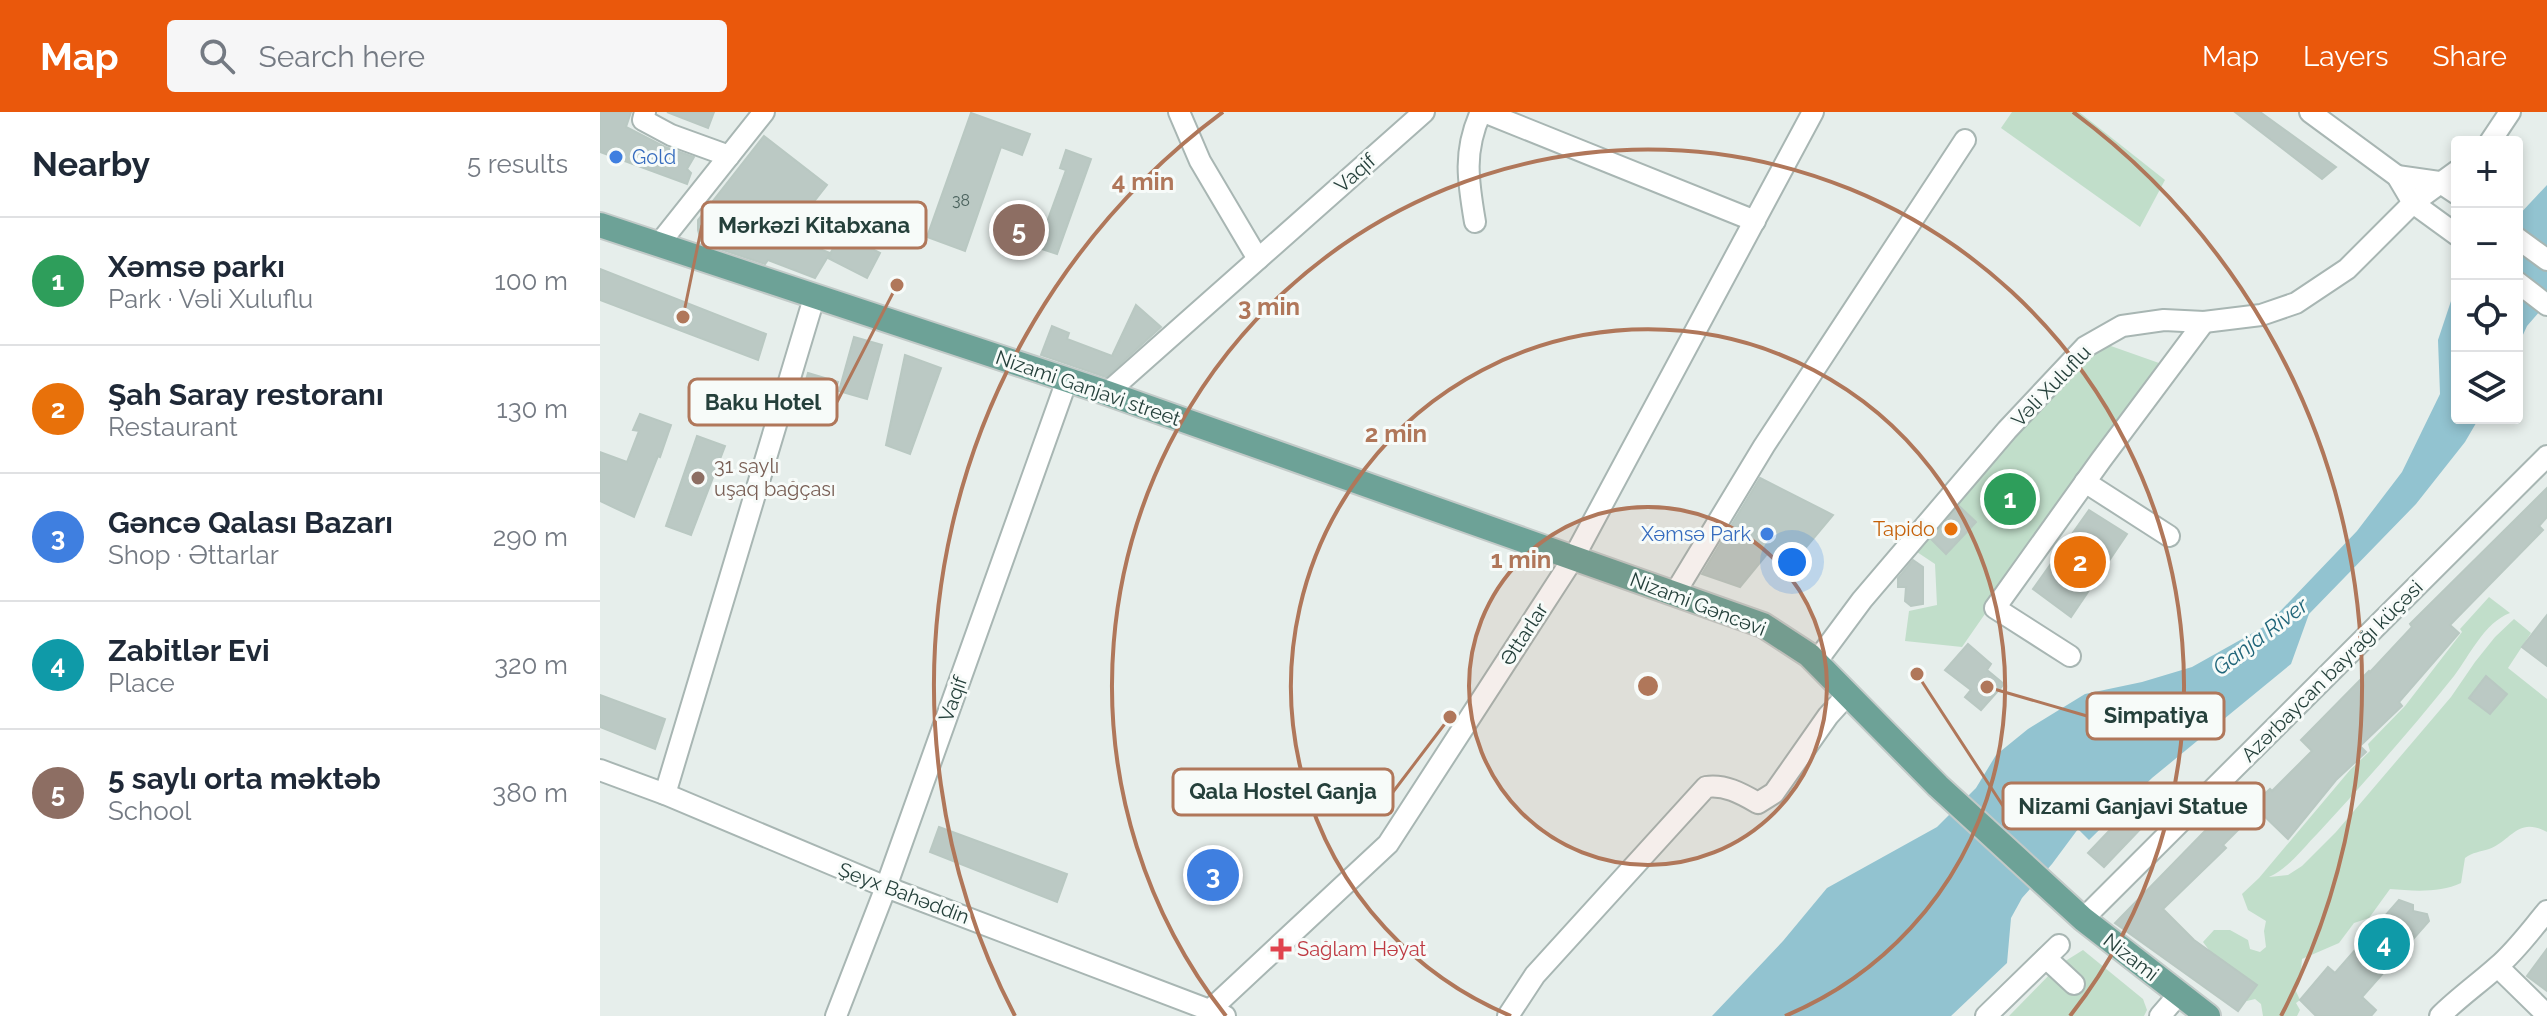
<!DOCTYPE html>
<meta charset="utf-8">
<style>
:root{--surface:#fff;--page:#f6f6f7;--text:#1f2937;--muted:#747a83;--line:#e0e1e3;--accent:#ea580c}
body{margin:0;font-family:Raleway,sans-serif;background:var(--page);color:var(--text)}
.controls{position:absolute;right:24px;top:24px;display:grid;overflow:hidden;border-radius:8px;box-shadow:0 4px 12px #0003}
.controls button{width:72px;height:72px;display:grid;place-items:center;padding:0;border:0;border-bottom:2px solid var(--line);background:var(--surface);color:var(--text);font:40px sans-serif}
.you{position:absolute;left:1192px;top:450px;width:28px;height:28px;margin:-20px;border:6px solid #fff;border-radius:50%;background:#1a73e8;box-shadow:0 0 0 12px #1a73e833}
.badge{display:grid;place-items:center;width:52px;height:52px;border-radius:50%;background:var(--accent);color:#fff;font-size:26px;font-weight:700}
.pin{position:absolute;translate:-50% -50%;border:4px solid #fff;box-shadow:0 2px 8px #0006}
.list{margin:0;padding:0;list-style:none}
h2{display:flex;justify-content:space-between;align-items:center;height:104px;margin:0;padding:0 32px;font-size:34px}
h2 small{font-size:26px;font-weight:400;color:var(--muted)}
.list li{display:grid;grid-template-columns:52px 1fr auto;gap:24px;align-items:center;box-sizing:border-box;height:128px;padding:0 32px;border-top:2px solid var(--line)}
.list b{display:block;font-size:30px;white-space:nowrap}
.list p{margin:0;font-size:26px;white-space:nowrap;color:var(--muted)}
.list em{font-size:26px;font-style:normal;color:var(--muted)}
.icon{flex:none;width:44px;height:44px;fill:none;stroke:currentColor;stroke-width:2;stroke-linecap:round;stroke-linejoin:round}
.map{position:relative;flex:none;width:1947px;height:904px;overflow:hidden}
header{display:flex;align-items:center;gap:48px;box-sizing:border-box;height:112px;padding:0 40px;background:var(--accent);color:#fff}
header strong{font-size:38px}
nav{display:flex;gap:44px;margin-inline-start:auto;font-size:28px}
.search{width:560px;height:72px;background:var(--page);display:flex;align-items:center;gap:20px;box-sizing:border-box;padding:0 28px;border-radius:8px;color:var(--muted);font-size:30px}
main{display:flex}
aside{flex:1;background:var(--surface)}
.map>svg:first-child{display:block}
</style>
<header>
<strong>Map</strong>
<div class="search"><svg class="icon" aria-label="search" viewBox="0 0 24 24"><circle cx="10" cy="10" r="6"/><path d="M15 15l6 6"/></svg>Search here</div>
<nav><a>Map</a><a>Layers</a><a>Share</a></nav>
</header>
<main>
<aside>
<h2>Nearby<small>5 results</small></h2>
<ul class="list">
<li><span class="badge" style="background:#2e9e5b">1</span><div><b>Xəmsə parkı</b><p>Park · Vəli Xuluflu</p></div><em>100 m</em></li>
<li><span class="badge" style="background:#e8710a">2</span><div><b>Şah Saray restoranı</b><p>Restaurant</p></div><em>130 m</em></li>
<li><span class="badge" style="background:#3f7fe0">3</span><div><b>Gəncə Qalası Bazarı</b><p>Shop · Əttarlar</p></div><em>290 m</em></li>
<li><span class="badge" style="background:#0f9aa8">4</span><div><b>Zabitlər Evi</b><p>Place</p></div><em>320 m</em></li>
<li><span class="badge" style="background:#8d6e63">5</span><div><b>5 saylı orta məktəb</b><p>School</p></div><em>380 m</em></li>
</ul>
</aside>
<div class="map">
<svg width="1947" height="904" viewBox="0 0 1947 904">
<rect width="100%" height="100%" fill="#e6eeeb"/>
<g fill="#c1deca">
<path d="M1412,0H1479L1565,68L1540,115L1401,16Z"/>
<path d="M1508,233L1559,251L1362,535L1305,529L1309,499L1337,493L1335,452L1314,438L1487,239Z"/>
<path d="M1889,485L1910,501C1884,511 1870,543 1854,564C1811,618 1765,670 1718,721C1703,736 1688,757 1669,765L1688,763L1702,754L1736,720L1851,585L1875,550L1895,525L1914,507L1931,521L1908,556L1947,587V720C1918,704 1912,728 1889,737C1880,740 1873,740 1865,746L1861,771C1840,781 1813,779 1790,777L1769,806L1754,811L1739,831L1702,847L1701,859L1694,875L1700,888L1696,891L1700,898L1697,904H1663L1661,892L1655,887L1647,889L1603,830L1614,818H1630L1648,828L1650,837L1660,840L1666,835L1664,819L1666,809L1648,798L1642,782L1659,766L1750,658L1770,639L1768,632L1805,594L1862,520L1860,517Z"/>
<path d="M1483,838L1543,887L1547,898L1544,904H1409L1459,853Z"/>
</g>
<g fill="#92c3d0">
<path d="M1947,73V191L1927,214L1917,236V105Z"/>
<path d="M1857,171V306H1879L1865,330L1816,392L1709,502L1691,552L1552,666L1489,728L1478,717L1452,752L1422,786L1411,806L1407,851L1351,904H1112L1183,829L1227,776L1337,715L1376,676L1396,643L1428,617L1485,582L1542,570L1592,555L1667,513L1757,419L1802,360L1840,282L1838,228Z"/>
</g>
<g fill="#bbc9c4" stroke="#b9c8c2" stroke-width="2">
<path d="M0,0H31L26,15L65,35L94,45L87,57L91,61L87,72L0,40Z"/>
<path d="M67,0H114L108,16Z"/>
<path d="M1635,0H1660L1736,55L1722,67Z"/>
<path d="M371,1L430,22L422,43L401,35L365,139L327,125Z"/>
<path d="M164,24L227,73L187,124L230,141L215,166L168,148L165,152L105,132L101,129L98,118V108Z"/>
<path d="M466,38L491,47L457,142L430,133L435,118L443,121L466,58L460,56Z"/>
<path d="M241,121L280,141L267,166L228,146Z"/>
<path d="M0,157L166,222L158,248L0,188Z"/>
<path d="M536,193L561,215L506,265L441,243L452,214L469,221L467,227L512,244Z"/>
<path d="M254,225L282,233L267,287L239,279Z"/>
<path d="M305,243L341,256L310,342L286,333Z"/>
<path d="M208,261L238,270L227,307L197,299Z"/>
<path d="M40,302L71,313L60,345L58,344L34,405L0,389V340L27,350L39,319L33,318Z"/>
<path d="M97,324L125,334L91,423L66,414Z"/>
<path d="M1160,366L1233,403L1192,452L1167,442L1140,475L1102,462Z"/>
<path d="M1947,376V405L1939,414L1943,418L1850,513L1859,521L1799,590L1802,594L1760,634L1766,640L1736,668L1688,727L1658,698L1623,733L1626,736L1563,797L1594,828L1657,873L1638,899L1515,811L1645,678L1657,689L1670,677L1672,679L1712,639L1701,628L1769,559L1770,560L1812,515L1810,512Z"/>
<path d="M1359,394L1376,410L1346,442L1331,427Z"/>
<path d="M1489,398L1527,422L1471,505L1433,477Z"/>
<path d="M1313,448L1323,455V492L1311,494L1305,489L1306,475H1298V466Z"/>
<path d="M1947,503V554L1922,535Z"/>
<path d="M1368,532L1391,552L1387,558L1404,572L1381,598L1365,585L1371,578L1345,558Z"/>
<path d="M1886,564L1907,582L1890,602L1869,586Z"/>
<path d="M0,583L65,607L55,637L0,615Z"/>
<path d="M1552,674L1568,688L1504,755L1488,741Z"/>
<path d="M339,715L467,762L457,790L330,740Z"/>
<path d="M1799,788L1813,793V799L1827,802L1829,809L1762,885L1776,898L1771,904H1716L1700,888L1728,855L1735,861Z"/>
<path d="M1947,837V879L1927,864Z"/>
</g>
<g fill="none" stroke-linecap="round" stroke-linejoin="round">
<g stroke="#a8b6b3" stroke-width="24">
<g id="minor">
<path d="M45,0L43,8L71,23L129,44"/>
<path d="M579,0L600,49L658,147"/>
<path d="M884,0L1155,109"/>
<path d="M1710,0L1797,64L1813,91L1857,123"/>
<path d="M1890,30L1910,0"/>
<path d="M1797,64L1839,70L1857,82"/>
<path d="M875,110C868,69 863,39 881,0"/>
<path d="M1917,126L1947,148"/>
<path d="M59,132L164,0"/>
<path d="M1917,170L1947,193"/>
<path d="M507,281L824,0"/>
<path d="M1485,370L1569,424"/>
<path d="M1075,481L1164,334L1365,28"/>
<path d="M1470,544L1395,496L1501,348L1604,210"/>
<path d="M1216,550L1262,488L1407,318L1485,235L1522,214L1564,208L1604,210L1661,203L1696,191L1747,157L1813,91L1857,59"/>
<path d="M0,658L65,682L286,775L625,904"/>
<path d="M65,682L214,186"/>
<path d="M1483,807L1947,344"/>
<path d="M1446,846L1474,872"/>
<path d="M1898,855L1947,903"/>
<path d="M236,904L286,775L467,268"/>
<path d="M607,904L611,897L788,732L974,445L1213,0"/>
<path d="M908,904L935,863L1106,675C1125,672 1142,682 1158,691L1174,681L1228,604L1247,583"/>
<path d="M1386,904L1459,833"/>
<path d="M1560,904L1579,882"/>
<path d="M1840,904C1858,886 1878,872 1897,855C1916,839 1931,818 1947,799"/>
</g>
</g>
<g stroke="#c2cac8" stroke-width="28">
<path id="major" d="M0,113L507,281L1163,513L1209,543L1338,674L1483,807L1608,904"/>
</g>
<use href="#minor" stroke="#fff" stroke-width="20"/>
<use href="#major" stroke="#6da297" stroke-width="24"/>
</g>
<circle cx="1048" cy="574" r="179" fill="#b0775a" fill-opacity=".12"/>
<g fill="none" stroke="#b0775a" stroke-width="4">
<circle cx="1048" cy="574" r="179"/>
<path d="M911 904A357 357 0 1 1 1185 904"/>
<path d="M626 904A536 536 0 1 1 1470 904"/>
<path d="M415 904A714 714 0 0 1 623 0M1473 0A714 714 0 0 1 1681 904"/>
</g>
<g fill="#3f7fe0" stroke="#f7fbf9" stroke-width="3">
<circle cx="16" cy="45" r="8"/>
<circle cx="1167" cy="422" r="8"/>
</g>
<circle fill="#8d6e63" stroke="#f7fbf9" stroke-width="3" cx="98" cy="366" r="8"/>
<circle fill="#e8710a" stroke="#f7fbf9" stroke-width="3" cx="1351" cy="417" r="8"/>
<path fill="#e0444e" stroke="#f7fbf9" stroke-width="3" d="M677 825h8v8h8v8h-8v8h-8v-8h-8v-8h8z"/>
<g text-anchor="middle" dominant-baseline="central" stroke-width="6" stroke-linejoin="round" paint-order="stroke">
<g font-size="16" fill="#4a625d">
<text x="361" y="88">38</text>
</g>
<g font-size="20" fill="#366cbe" stroke="#f7fbf9" text-anchor="start">
<text x="32" y="45">Gold</text>
<text x="1151" y="422" text-anchor="end">Xəmsə Park</text>
</g>
<g font-size="20" fill="#25403b" stroke="#f7fbf9">
<text transform="translate(755 61) rotate(-42)">Vaqif</text>
<text transform="translate(1451 274) rotate(-46)">Vəli Xuluflu</text>
<text transform="translate(488 276) rotate(19)">Nizami Ganjavi street</text>
<text transform="translate(1098 492) rotate(21)">Nizami Gəncəvi</text>
<text transform="translate(924 522) rotate(-57)">Əttarlar</text>
<text transform="translate(1732 559) rotate(-45)">Azərbaycan bayrağı küçəsi</text>
<text transform="translate(353 587) rotate(-70)">Vaqif</text>
<text transform="translate(304 781) rotate(21)">Şeyx Bahəddin</text>
<text transform="translate(1531 845) rotate(38)">Nizami</text>
</g>
<g font-size="20" fill="#785e54" stroke="#f7fbf9" text-anchor="start">
<text x="114" y="354">31 saylı<tspan x="114" dy="23">uşaq bağçası</tspan></text>
</g>
<g font-size="20" fill="#c56008" stroke="#f7fbf9" text-anchor="end">
<text x="1335" y="417">Tapido</text>
</g>
<g font-size="20" fill="#be3a42" stroke="#f7fbf9" text-anchor="start">
<text x="697" y="837">Sağlam Həyat</text>
</g>
<g font-size="22" font-style="italic" fill="#21667a" stroke="#f7fbf9">
<text transform="translate(1660 524) rotate(-37)">Ganja River</text>
</g>
</g>
<circle cx="1048" cy="574" r="12" fill="#b0775a" stroke="#f7fbf9" stroke-width="4"/>
<g font-size="24" text-anchor="middle" font-weight="bold" fill="#b0775a" stroke="#f7fbf9" stroke-width="6" stroke-linejoin="round" paint-order="stroke">
<text x="543" y="78">4 min</text>
<text x="669" y="203">3 min</text>
<text x="796" y="330">2 min</text>
<text x="921" y="456">1 min</text>
</g>
<path fill="none" stroke="#b0775a" stroke-width="3" d="M83 205L102 113M297 173L237 290M1387 575L1487 604M850 605L793 680M1317 562L1403 694"/>
<g fill="#b0775a" stroke="#f7fbf9" stroke-width="3">
<circle cx="83" cy="205" r="8"/>
<circle cx="297" cy="173" r="8"/>
<circle cx="1387" cy="575" r="8"/>
<circle cx="850" cy="605" r="8"/>
<circle cx="1317" cy="562" r="8"/>
</g>
<g fill="#f7fbf9" stroke="#b0775a" stroke-width="3">
<rect x="102" y="90" width="224" height="46" rx="8"/>
<rect x="89" y="267" width="148" height="46" rx="8"/>
<rect x="1487" y="581" width="137" height="46" rx="8"/>
<rect x="573" y="657" width="220" height="46" rx="8"/>
<rect x="1403" y="671" width="261" height="46" rx="8"/>
</g>
<g font-size="22" text-anchor="middle" font-weight="bold" fill="#25403b">
<text x="214" y="121">Mərkəzi Kitabxana</text>
<text x="163" y="298">Baku Hotel</text>
<text x="1556" y="611">Simpatiya</text>
<text x="683" y="687">Qala Hostel Ganja</text>
<text x="1533" y="702">Nizami Ganjavi Statue</text>
</g>
</svg>
<div class="controls">
<button>+</button>
<button>−</button>
<button><svg class="icon" aria-label="locate" viewBox="0 0 24 24"><circle cx="12" cy="12" r="6"/><path d="M12 2v4M12 18v4M2 12h4M18 12h4"/></svg></button>
<button><svg class="icon" aria-label="layers" viewBox="0 0 24 24"><path d="M12 4l9 5-9 5-9-5zM3 14l9 5 9-5"/></svg></button>
</div>
<div class="you"></div>
<div class="pin badge" style="left:1410px;top:387px;background:#2e9e5b">1</div>
<div class="pin badge" style="left:1480px;top:450px;background:#e8710a">2</div>
<div class="pin badge" style="left:613px;top:763px;background:#3f7fe0">3</div>
<div class="pin badge" style="left:1784px;top:832px;background:#0f9aa8">4</div>
<div class="pin badge" style="left:419px;top:118px;background:#8d6e63">5</div>
</div>
</main>
